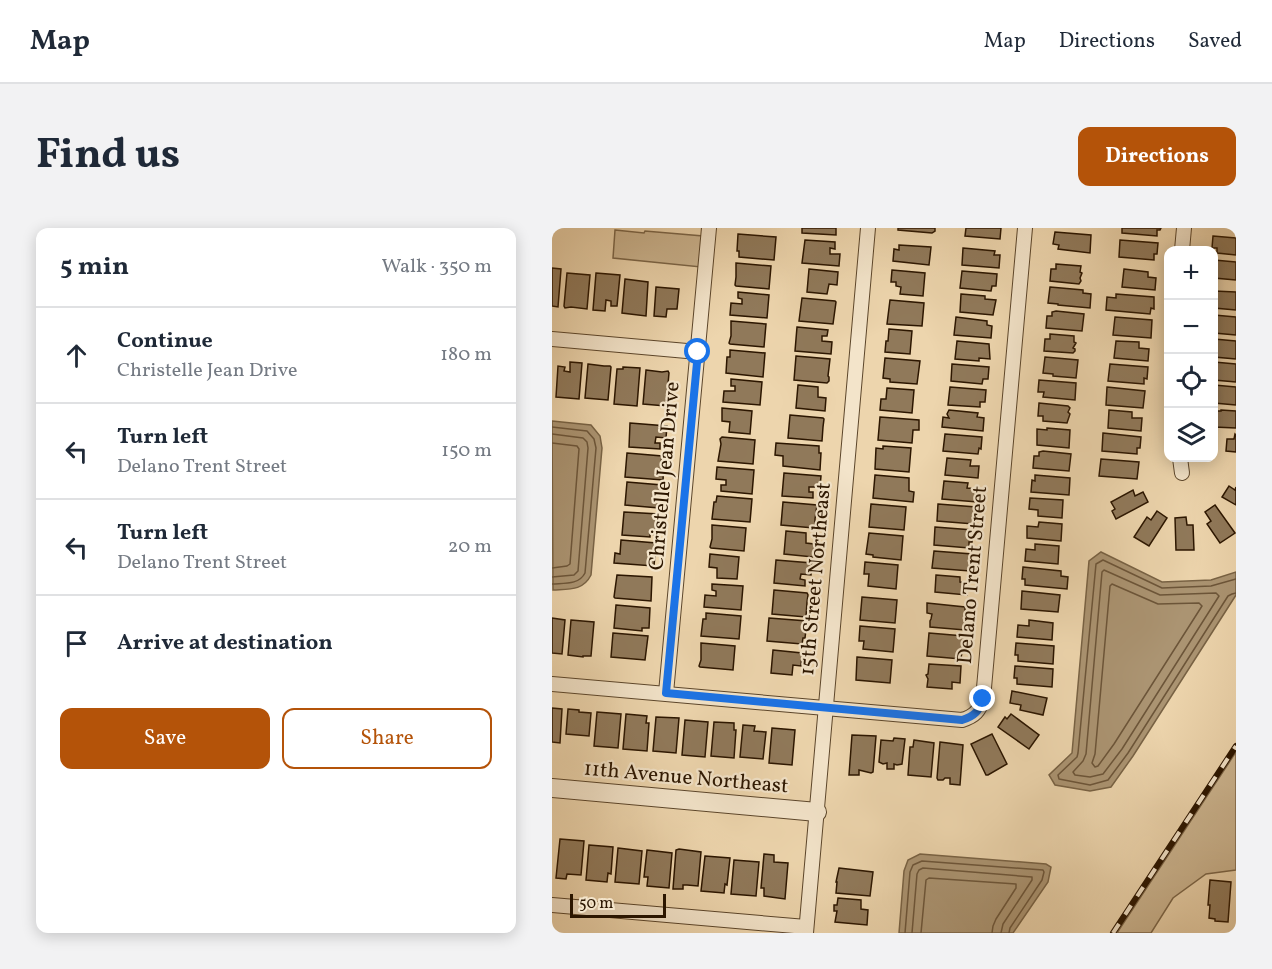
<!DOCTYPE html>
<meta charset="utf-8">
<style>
:root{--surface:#fff;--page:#f2f2f3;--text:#1f2937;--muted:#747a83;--line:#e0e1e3;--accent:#b45309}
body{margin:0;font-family:Vollkorn,serif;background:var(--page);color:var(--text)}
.controls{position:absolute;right:18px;top:18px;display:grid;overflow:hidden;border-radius:12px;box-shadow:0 3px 15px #0003}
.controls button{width:54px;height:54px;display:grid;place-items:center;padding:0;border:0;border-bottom:2px solid var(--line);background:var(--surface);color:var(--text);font:30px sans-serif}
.scale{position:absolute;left:18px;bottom:15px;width:96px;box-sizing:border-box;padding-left:6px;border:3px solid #2c1600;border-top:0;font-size:16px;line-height:21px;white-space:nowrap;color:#2c1600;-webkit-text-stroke:4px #f3e4ca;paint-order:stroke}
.stop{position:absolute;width:18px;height:18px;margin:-14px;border:4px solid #1a73e8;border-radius:50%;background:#fff}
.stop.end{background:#1a73e8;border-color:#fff;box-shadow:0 2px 6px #0008}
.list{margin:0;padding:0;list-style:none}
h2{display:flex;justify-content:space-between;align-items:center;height:78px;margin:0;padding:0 24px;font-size:26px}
h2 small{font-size:20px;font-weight:400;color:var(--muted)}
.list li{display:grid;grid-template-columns:39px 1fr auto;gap:18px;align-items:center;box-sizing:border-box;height:96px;padding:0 24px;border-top:2px solid var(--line)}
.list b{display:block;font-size:22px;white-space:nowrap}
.list p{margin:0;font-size:20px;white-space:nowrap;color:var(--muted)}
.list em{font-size:20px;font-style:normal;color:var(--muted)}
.actions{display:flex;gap:12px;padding:18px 24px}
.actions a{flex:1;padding:14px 0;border:2px solid var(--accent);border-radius:12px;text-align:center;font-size:21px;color:var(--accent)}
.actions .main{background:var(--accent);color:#fff}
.icon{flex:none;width:33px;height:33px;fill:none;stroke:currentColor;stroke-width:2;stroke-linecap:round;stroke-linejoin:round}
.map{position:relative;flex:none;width:684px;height:705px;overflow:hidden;border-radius:12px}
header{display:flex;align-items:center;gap:36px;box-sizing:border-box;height:84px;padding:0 30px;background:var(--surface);border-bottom:2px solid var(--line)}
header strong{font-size:28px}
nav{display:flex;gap:33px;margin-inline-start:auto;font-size:21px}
.intro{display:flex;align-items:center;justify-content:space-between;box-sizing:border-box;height:144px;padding:0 36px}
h1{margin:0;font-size:42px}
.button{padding:15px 27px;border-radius:12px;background:var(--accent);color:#fff;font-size:21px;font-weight:700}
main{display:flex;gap:36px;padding:0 36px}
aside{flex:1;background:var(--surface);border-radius:12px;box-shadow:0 3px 15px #0003}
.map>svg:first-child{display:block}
</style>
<header>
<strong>Map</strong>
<nav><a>Map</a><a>Directions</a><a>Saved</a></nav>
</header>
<div class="intro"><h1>Find us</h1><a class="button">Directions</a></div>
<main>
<aside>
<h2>5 min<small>Walk · 350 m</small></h2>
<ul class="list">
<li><svg class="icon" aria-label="ahead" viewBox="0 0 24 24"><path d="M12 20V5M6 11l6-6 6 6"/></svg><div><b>Continue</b><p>Christelle Jean Drive</p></div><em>180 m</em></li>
<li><svg class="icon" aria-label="left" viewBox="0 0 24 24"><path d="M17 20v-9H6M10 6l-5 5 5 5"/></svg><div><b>Turn left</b><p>Delano Trent Street</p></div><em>150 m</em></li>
<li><svg class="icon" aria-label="left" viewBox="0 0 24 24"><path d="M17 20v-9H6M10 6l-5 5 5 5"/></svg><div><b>Turn left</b><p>Delano Trent Street</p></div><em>20 m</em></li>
<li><svg class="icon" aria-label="arrive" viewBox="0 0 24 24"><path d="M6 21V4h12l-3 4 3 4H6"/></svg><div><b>Arrive at destination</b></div></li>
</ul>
<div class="actions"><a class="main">Save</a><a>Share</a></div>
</aside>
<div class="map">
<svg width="684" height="705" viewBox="0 0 684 705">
<rect width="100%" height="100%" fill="#edd5ad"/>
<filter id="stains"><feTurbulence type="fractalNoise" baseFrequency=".00333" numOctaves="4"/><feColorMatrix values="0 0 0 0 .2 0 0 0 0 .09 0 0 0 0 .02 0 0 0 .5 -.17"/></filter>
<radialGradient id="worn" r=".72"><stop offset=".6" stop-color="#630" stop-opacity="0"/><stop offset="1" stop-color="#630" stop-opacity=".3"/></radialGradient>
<g fill="#ccb590" stroke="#7c6648" stroke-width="1.5">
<path d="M63,2L92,5L93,3L151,8L149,39L61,30Z"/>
<path d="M684,524V642L654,646L621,670L599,705H565Z"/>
</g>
<g fill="#ab9472" stroke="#786244" stroke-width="1.5">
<path d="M0,193L39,197L48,208L50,220L39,347C31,363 17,361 1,362Z"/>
<path d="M549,324L610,354L659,352L684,344V367L581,528L559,559L538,563L503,557L497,547L520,525L537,333Z"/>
<path d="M368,626L494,636L499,639L496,654L461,705H347L352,643L356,632Z"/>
</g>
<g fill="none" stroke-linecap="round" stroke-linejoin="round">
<g stroke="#6c5539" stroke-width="1.5">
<path d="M0,199L35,203L42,211L44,220L33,345C27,357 12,355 0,356"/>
<path d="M0,206L31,210L35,214L36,220L26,343L22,347L0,349"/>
<path d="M0,215L25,218L27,221L18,336L15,338L0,340"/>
<path d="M552,342L608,367L664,365L667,368L570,521L551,546L538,549L523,547L521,544L531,533L534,526L550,344Z"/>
<path d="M684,351L659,358L610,360L551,332L544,336L526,525L525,529L506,547L507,551L538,557L556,552L576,525L676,368L680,366L684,365"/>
<path d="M560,356L606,376L647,375L650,378L562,516L546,538L543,539L540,535L543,526L558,358Z"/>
<path d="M353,705L358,644L361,637L370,633L491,642L492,644L490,652L458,700L457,705"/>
<path d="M360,705L365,646L367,642L371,640L480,649V652L451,696L449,705"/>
<path d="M369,705L374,652L377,650L464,656V660L444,691L441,698L440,705"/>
</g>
</g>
<g fill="#90795a" stroke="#2c1600" stroke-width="1.5">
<path d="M250,0H284V7L250,5Z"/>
<path d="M346,0H383V3L380,5L346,2Z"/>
<path d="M414,0H449L448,11L413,8Z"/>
<path d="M570,0H609L608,2H605V8L570,5Z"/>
<path d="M503,4L539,7L538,25L506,21L507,17L501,16Z"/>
<path d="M186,6L224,9L222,32L187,29V23H185Z"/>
<path d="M661,8L684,10V27L665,25V20H660Z"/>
<path d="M253,12L283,14V21L278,20V26H288L287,38L250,35Z"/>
<path d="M568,12L606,15L605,26H602V32L567,29Z"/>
<path d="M347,17L379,19L377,37L341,33L342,21L347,22Z"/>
<path d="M411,20L443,23L442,27H448L447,40L410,37Z"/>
<path d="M662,32L684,34V52L662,50Z"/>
<path d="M184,35L219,38L217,61L184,58L183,57L184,49Z"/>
<path d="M504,36L529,38L528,44L530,45L528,50L529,53L527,56L498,53L499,41H504Z"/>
<path d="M0,40L9,41L6,79L0,78Z"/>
<path d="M257,41L286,44L285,57L277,56L275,66L255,64Z"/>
<path d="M572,41L596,44V49L604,50L603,62L570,59Z"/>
<path d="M340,42L373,45L371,68L348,66L349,59L344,58V54H339Z"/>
<path d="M410,43L445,46L444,58H440L439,63L408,60Z"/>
<path d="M15,45L38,47L35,81L19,79L13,80L12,78Z"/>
<path d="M44,45L68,47L65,78H59V73L54,72L53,83L41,82Z"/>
<path d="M73,51L96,54L94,88L70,85Z"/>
<path d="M104,59L127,61L125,81H115L114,89L102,88Z"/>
<path d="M498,59L531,62V65L539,66L538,80L506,77V76L496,75Z"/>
<path d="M662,63L684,64V82L662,80Z"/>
<path d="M186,64L217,67L215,90L178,87L179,75L190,76V71L186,70Z"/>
<path d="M409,66L433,68V71L444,72L441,87L408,84Z"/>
<path d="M564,66L602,69V81L599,80L598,86L554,82L555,69L564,70Z"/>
<path d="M250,70L283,73L284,74L281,96L247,93Z"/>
<path d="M338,72L372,75L370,98L335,96Z"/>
<path d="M504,83L532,86L530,103L494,100L495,88H500V84Z"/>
<path d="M662,87L684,89V107L662,105Z"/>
<path d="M404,89L435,93V97L440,98L439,110L402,107Z"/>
<path d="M563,89L600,92L599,110L561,107Z"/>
<path d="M179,93L214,96L212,119L178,116L177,115L179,108Z"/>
<path d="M245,99L276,102L275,108H270V113L280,114L279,126L243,123Z"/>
<path d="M337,101L360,103L358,126L333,124L334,113H336Z"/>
<path d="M498,106L522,108V114L524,115L521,120L523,121V123L521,125L492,123L493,111H498Z"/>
<path d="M662,111L684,113V131L662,129Z"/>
<path d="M405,113L437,116L438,131L427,130V133L403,131Z"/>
<path d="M564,113L587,114V120L597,121L596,133L562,130Z"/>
<path d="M178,122L213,125L211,149L174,145L175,129H178Z"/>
<path d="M244,128L278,131L276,148L277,149V153L275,155L242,152Z"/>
<path d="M493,129L526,132L524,150L501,148V146L491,145Z"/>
<path d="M333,130L368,133L365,156L338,154V151L331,150Z"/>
<path d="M18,134L30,135L27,171L4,169L6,138L13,139L12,143L18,144Z"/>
<path d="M662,134L684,136V154L662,152Z"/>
<path d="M36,136L52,138H58L59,139L56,172L33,170Z"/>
<path d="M400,136L437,139L436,151H431L430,156L399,153Z"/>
<path d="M558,136L596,139L595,151L592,150V156L556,153Z"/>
<path d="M71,139L88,140L85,178L62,176L65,141H71Z"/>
<path d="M94,142L110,144L116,143L117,145L114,178L91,176Z"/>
<path d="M179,151L210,154L208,177L171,174L172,163H183V158H179Z"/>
<path d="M487,152L524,155L523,172L491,169L492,164H486Z"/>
<path d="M246,157L266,159V169L274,170L273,183L244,180Z"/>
<path d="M662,157L684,159V177L662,175Z"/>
<path d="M398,159L434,162L433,174H428V179L396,177Z"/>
<path d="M555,159L593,163L591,180L554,177Z"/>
<path d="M335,160L362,162L360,185L328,182L329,171H334Z"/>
<path d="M487,175L516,178L518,180L516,184L518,186L515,195L491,193V188H486Z"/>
<path d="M170,180L200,183L198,206L177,204L178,194L170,193Z"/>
<path d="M397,182L426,185L425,189L432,190L431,203L390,199L391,189L397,190L395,186Z"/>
<path d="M557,182L580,184V190H590L589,203L556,200Z"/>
<path d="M669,182L684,183V200L662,199V183H669Z"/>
<path d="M238,187L271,190L272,191L271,199L270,213L236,210Z"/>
<path d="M328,189L367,192V202H361L360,215L326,212Z"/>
<path d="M78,195L115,198L114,210L104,209L103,215H108V221L77,219Z"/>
<path d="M495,200L518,202L517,220L485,217V201L495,202Z"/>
<path d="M551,205L589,209L588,220H585V226L550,223Z"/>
<path d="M393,206L430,209L429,221L427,220L426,226L391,223Z"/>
<path d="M683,206L684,207V224L674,223L675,211H682Z"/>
<path d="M170,209L203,212L201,236L166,233L169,216L168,211Z"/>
<path d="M224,215L267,218V225H269L268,242L231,238V228L223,227Z"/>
<path d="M331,218L359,220L357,244L323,241L324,220L331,221Z"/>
<path d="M491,223L519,226L517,243L481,240L482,228H487V224Z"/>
<path d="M75,225L110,228L109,235H112L111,252L73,249Z"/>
<path d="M395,230L419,232L418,238H427L426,250L393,247Z"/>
<path d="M549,231L587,234L585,251L547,248Z"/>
<path d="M165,239L202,242L200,266L169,263V257H174V252L164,251Z"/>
<path d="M232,245L269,248L268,259H257V264H261V270L230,268Z"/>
<path d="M323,247L357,250V263L362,264L361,274L321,270Z"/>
<path d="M483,247L518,250L517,267L479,264L480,252L483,253Z"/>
<path d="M392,253L416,255L415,260L426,261L425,274L390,271Z"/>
<path d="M75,254L110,257L107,274L108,279L107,280L73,277Z"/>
<path d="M677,258L683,262L684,259V277L670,269Z"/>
<path d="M581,262L583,268L591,264L596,274L564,291L560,283L563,281L559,274Z"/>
<path d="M165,268L200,271L198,294L160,291L162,274H164Z"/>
<path d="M478,270L511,272L510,290L486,288V282L477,281Z"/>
<path d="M231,274L265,277L263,291V299L262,300L229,297Z"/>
<path d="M319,276L354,279L352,302L317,299Z"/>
<path d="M386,276L424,279L422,296L385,293Z"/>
<path d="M663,277L683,305L668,315L655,296L659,293L653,284Z"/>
<path d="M605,283L615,290L597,318L582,309L595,289L599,292Z"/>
<path d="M72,284L107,286L105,307L98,306V309L70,307Z"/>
<path d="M634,289L635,297H641L642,322H624L623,290Z"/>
<path d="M487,294L510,296L509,313L475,310V298L486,299Z"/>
<path d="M160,297L194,300L192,323L159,320L158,319L160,311Z"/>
<path d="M383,299L421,302L420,314H417V320L382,317Z"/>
<path d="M234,303L254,305V315L262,316L261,329L232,326Z"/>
<path d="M317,305L351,308L349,332L321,329V327L314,326Z"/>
<path d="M69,312L104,315L102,338L62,335L63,325L68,326Z"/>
<path d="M483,316L507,318L506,336L473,333L474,321L483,322Z"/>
<path d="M382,323L420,326L418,343L380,340Z"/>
<path d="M158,326L187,329L185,351L165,350V340L157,339Z"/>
<path d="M224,332L260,335L259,347L249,346L248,351L253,352V358L222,355Z"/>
<path d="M313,334L346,337L344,361L316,358L317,346H312Z"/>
<path d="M471,339L509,343V348L516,349L515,361L473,357V351H470Z"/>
<path d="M65,347L100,349L99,373L63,370L62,369Z"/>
<path d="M384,347L408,349V354L416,355L415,367L383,364Z"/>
<path d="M160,356L191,358L189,382L152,379L153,367L164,368V363L160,362Z"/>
<path d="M222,362L255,365L256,367L255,374L254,389L220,386Z"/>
<path d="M470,363L508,367L506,384L469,381Z"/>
<path d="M310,369L345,372L343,395L308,392Z"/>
<path d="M375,375L413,379V402L378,399V393L379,391L380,386L375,385Z"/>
<path d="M64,377L98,380L97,400H90V403L62,400Z"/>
<path d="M154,385L189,388L187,411L149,408L151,391H154Z"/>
<path d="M0,390L13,392L10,426L0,425Z"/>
<path d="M217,390L255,393L253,410H251L250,416L215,413Z"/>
<path d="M19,392L42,394L39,428H31V429L16,427Z"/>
<path d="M477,392L501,395L500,412L465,409L466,397L477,398Z"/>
<path d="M308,398L343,401L341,424L311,421L312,413H307Z"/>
<path d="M61,405L96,408L93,432L59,429Z"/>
<path d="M377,405L412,408L409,431L375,428Z"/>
<path d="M149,415L183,418L181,442L148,439L147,438L149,432Z"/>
<path d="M464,415L502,418L501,436L466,433V427H463Z"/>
<path d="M221,422L250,425L249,438L241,437L240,447L219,445Z"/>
<path d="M305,429L340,432L338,455L304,452Z"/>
<path d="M377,436L409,438L408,455L400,454V461L375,459L376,451L374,447L376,446Z"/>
<path d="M463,438L501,441L500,459L465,456V450H462Z"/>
<path d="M460,463L495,470L491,487L468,482L469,477L458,475Z"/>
<path d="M0,480L10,481L8,515L0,514Z"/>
<path d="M16,481L27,482V484L39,485L37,508L14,506Z"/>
<path d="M45,484L69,486L66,520L42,518Z"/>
<path d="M74,486L95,488L94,495H97L95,523L71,521Z"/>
<path d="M459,486L487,507L477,521L446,499L453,489L455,491Z"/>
<path d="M104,489L127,490L124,525L101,523Z"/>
<path d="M133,492L156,494L153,529L130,527Z"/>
<path d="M162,494L182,495V502H184L182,530L159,528Z"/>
<path d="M191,497L203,498L202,503L214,504L211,531L188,529Z"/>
<path d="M220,500L243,502L240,537L217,535Z"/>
<path d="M440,506L455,536L436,547H434L419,516Z"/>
<path d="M300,507L324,508L321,544L319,545L307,542V547H297Z"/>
<path d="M342,510L353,511L350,536L345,537L342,536V541H335V535L331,536L327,534L329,512L341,513Z"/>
<path d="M362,512L382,515L379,549L356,547L358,519H361Z"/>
<path d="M388,514L411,517L408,557L398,556V550H393L391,552H386L385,550Z"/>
<path d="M8,611L32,613L29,647L15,646L14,651L4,650Z"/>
<path d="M37,617L61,619L59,646L56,645L55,654L34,652Z"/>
<path d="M66,620L90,623L87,656L63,654Z"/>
<path d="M127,621L149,624L146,658L135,657H131V661H121L124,622Z"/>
<path d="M95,622L120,625L117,660L95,658L96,649H92Z"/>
<path d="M212,626L222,627V634L236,635L233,671L212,668V660H209Z"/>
<path d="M153,628L178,630L175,657L173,656L172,665L149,663Z"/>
<path d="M182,632L207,634L204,668L179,666Z"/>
<path d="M287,640L321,644L318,668L284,665L285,654H284Z"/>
<path d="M658,652L679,654L676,694L663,693V691L657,690L658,677H656Z"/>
<path d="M286,670L309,672V681L316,682L315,697L283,694L285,683H282V677H285Z"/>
</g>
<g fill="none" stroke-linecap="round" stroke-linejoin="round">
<g stroke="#5c462b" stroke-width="16">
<g id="minor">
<path d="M630,22L632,0"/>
<path d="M0,111L146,124"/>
<path d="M628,230L630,245"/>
<path d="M0,456L410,492C423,488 427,483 431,471L473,0"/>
<path d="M114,465L157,0"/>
<path d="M0,677L254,699"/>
<path d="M254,705L316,0"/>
</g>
</g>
<g stroke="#5c462b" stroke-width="20">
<path id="tertiary" d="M0,560L265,584"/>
</g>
<use href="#minor" stroke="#f3e4ca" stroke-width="14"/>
<use href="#tertiary" stroke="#f3e4ca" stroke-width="18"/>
<g stroke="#2c1600" stroke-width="6">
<path id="rail" d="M561,705L684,518"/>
</g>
<use href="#rail" stroke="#f3e4ca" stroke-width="4" stroke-dasharray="11" stroke-linecap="butt"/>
</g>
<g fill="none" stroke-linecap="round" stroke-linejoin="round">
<path stroke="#1a73e8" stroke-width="8" d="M146,124L114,465L410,492C423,488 427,483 431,471"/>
</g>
<g text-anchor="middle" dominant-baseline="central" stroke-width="4.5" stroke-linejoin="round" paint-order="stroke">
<g font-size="21" fill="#2c1600" stroke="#f3e4ca">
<text transform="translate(113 248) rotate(-85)">Christelle Jean Drive</text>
<text transform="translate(421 347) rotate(-85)">Delano Trent Street</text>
<text transform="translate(264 351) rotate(-85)">15th Street Northeast</text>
<text transform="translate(134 550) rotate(5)">11th Avenue Northeast</text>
</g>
</g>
<rect width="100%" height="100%" filter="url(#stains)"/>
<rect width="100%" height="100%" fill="url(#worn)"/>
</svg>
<div class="controls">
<button>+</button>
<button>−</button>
<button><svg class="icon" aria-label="locate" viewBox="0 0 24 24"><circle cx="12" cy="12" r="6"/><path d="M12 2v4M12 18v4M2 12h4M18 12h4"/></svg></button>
<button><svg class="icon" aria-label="layers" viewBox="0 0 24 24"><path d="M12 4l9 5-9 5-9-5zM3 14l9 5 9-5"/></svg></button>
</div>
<div class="scale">50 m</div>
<div class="stop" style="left:146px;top:124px"></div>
<div class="stop end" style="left:431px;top:471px"></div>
</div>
</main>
